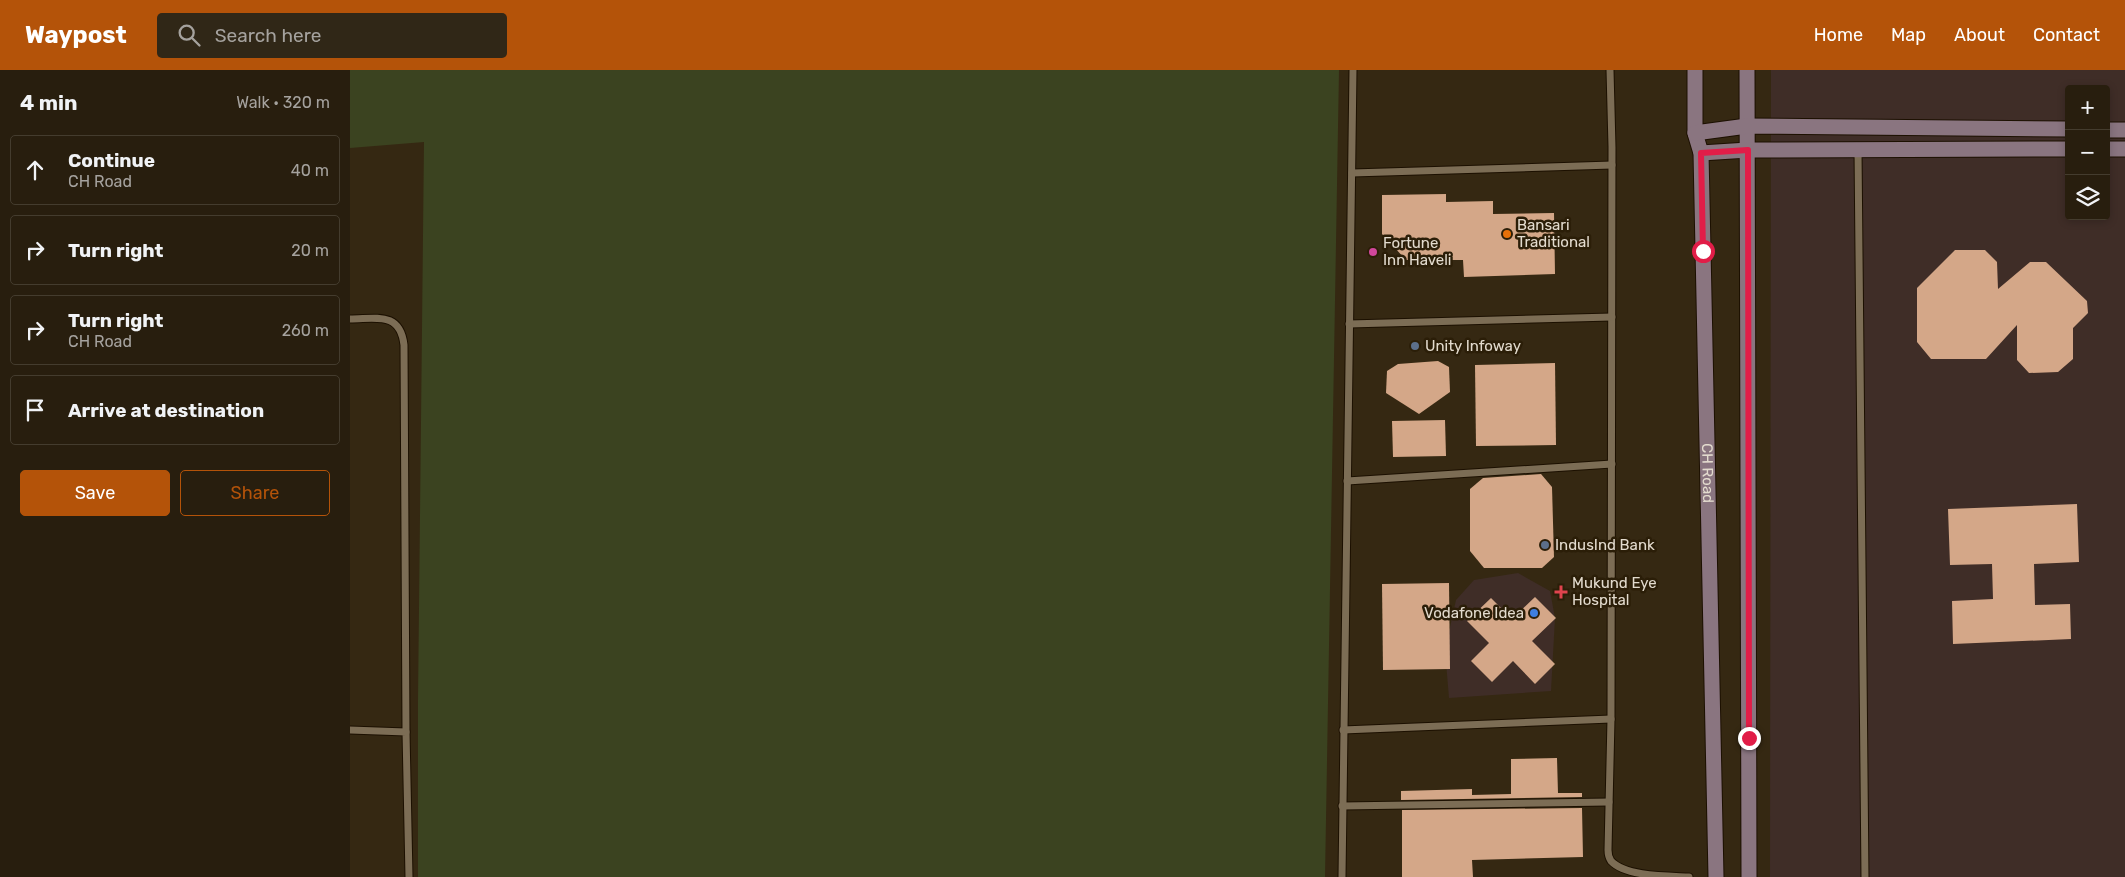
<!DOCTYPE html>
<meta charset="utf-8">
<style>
:root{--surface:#281e0e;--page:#302717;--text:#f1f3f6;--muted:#a5a29e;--line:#443c2e;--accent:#b45309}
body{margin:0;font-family:Rubik,sans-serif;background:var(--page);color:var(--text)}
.controls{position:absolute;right:15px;top:15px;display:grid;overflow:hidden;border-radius:5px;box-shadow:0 2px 8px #0003}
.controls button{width:45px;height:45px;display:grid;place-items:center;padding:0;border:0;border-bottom:1px solid var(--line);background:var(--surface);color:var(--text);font:25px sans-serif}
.stop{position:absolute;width:15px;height:15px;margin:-11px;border:4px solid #e11d48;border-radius:50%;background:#fff}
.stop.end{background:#e11d48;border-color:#fff;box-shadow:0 1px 5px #0008}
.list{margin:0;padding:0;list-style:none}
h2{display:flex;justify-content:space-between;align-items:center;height:65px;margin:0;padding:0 20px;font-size:21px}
h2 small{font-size:16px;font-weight:400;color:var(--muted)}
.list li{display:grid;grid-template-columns:32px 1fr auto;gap:15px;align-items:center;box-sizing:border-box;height:70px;margin:0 10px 10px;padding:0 10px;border:1px solid var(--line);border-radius:5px}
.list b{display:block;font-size:19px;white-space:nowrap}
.list p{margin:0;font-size:16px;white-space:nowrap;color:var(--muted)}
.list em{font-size:16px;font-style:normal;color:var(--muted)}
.actions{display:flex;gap:10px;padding:15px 20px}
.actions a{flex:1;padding:11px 0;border:1px solid var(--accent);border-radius:5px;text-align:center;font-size:18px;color:var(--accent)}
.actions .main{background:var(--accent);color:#fff}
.icon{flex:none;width:28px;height:28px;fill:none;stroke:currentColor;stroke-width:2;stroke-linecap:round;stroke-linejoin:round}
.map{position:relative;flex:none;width:1775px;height:807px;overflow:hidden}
header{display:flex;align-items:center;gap:30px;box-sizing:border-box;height:70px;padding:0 25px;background:var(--accent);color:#fff}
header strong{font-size:24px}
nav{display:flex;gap:28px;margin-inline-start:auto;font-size:18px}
.search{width:350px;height:45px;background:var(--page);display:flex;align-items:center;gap:12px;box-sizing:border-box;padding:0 18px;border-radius:5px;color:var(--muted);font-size:19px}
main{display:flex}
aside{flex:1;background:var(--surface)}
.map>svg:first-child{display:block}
</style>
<header>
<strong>Waypost</strong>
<div class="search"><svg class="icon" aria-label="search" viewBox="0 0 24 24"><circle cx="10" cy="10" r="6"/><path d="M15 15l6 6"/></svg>Search here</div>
<nav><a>Home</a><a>Map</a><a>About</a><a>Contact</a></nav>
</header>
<main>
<aside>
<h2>4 min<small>Walk · 320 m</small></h2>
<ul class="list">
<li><svg class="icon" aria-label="ahead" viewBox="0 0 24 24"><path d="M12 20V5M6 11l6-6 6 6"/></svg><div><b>Continue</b><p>CH Road</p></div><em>40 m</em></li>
<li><svg class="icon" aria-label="right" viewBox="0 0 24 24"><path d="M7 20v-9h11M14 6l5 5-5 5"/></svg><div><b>Turn right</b></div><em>20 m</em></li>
<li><svg class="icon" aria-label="right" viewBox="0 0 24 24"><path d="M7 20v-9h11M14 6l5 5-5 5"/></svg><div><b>Turn right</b><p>CH Road</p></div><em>260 m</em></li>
<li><svg class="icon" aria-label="arrive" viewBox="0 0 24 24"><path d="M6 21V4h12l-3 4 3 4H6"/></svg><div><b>Arrive at destination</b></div></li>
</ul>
<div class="actions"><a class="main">Save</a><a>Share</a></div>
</aside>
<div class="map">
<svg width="1775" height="807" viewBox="0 0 1775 807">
<rect width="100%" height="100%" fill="#352812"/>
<g fill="#3f2d27" fill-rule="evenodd">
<path d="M1421,0H1775V807H1420ZM1719,19H1756V146H1719Z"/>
<path d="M1168,503L1200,521L1205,548L1201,621L1099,628L1095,580L1106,530L1124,510Z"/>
</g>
<path fill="#3b4320" d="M0,0H989L975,807H68V631L74,72L0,78Z"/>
<g fill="#d4a788">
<path d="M1096,124V132L1143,131V144L1204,143L1205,204L1114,207L1113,190H1056L1032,164V125Z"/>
<path d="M1605,180H1635L1647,192L1648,219L1680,192H1696L1737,231L1738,243L1723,258V289L1708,302L1679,303L1667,290V255L1636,289H1581L1567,272V218Z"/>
<path d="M1088,291L1099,297L1100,322L1069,344L1036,323L1037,301L1048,294Z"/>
<path d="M1205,293L1206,375L1126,376L1125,295Z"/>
<path d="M1095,350L1096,386L1043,387L1042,351Z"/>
<path d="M1191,404L1202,417L1204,487L1192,498H1134L1120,481V419L1133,408Z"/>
<path d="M1727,434L1729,492L1684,494L1685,535L1720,534L1721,569L1603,574L1602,531L1643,529L1642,494L1600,495L1598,439Z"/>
<path d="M1099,513L1100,599L1033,600L1032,514Z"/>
<path d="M1185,527L1206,548L1182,571L1205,594L1185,614L1163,591L1142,612L1121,591L1139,573L1117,551L1141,528L1162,549Z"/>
<path d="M1207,688L1208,723H1232V727L1051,730V721L1122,719V725L1161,724V689Z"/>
<path d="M1232,738L1233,787L1122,790L1123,807H1052V740Z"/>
</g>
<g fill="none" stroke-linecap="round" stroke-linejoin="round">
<g stroke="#1c1000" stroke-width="9">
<g id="lane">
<path d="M1260,0L1262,77L1261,649L1258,780C1258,783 1259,788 1261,791C1276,807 1318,806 1339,807"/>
<path d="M1508,80L1515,807"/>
<path d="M1002,103L1262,95"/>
<path d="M0,249C26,249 50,241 54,275L56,662"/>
<path d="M999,254L1262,247"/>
<path d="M997,411L1262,394"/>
<path d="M0,660L56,662L59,807"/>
<path d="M993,660L1261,649"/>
<path d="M992,736L1259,732"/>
<path d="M992,807L1003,0"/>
</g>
</g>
<g stroke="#1c1000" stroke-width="17">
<g id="secondary">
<path id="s1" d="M1345,0V63L1351,83L1366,807"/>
<path d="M1397,0L1399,807"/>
<path d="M1756,60H1775"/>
<path d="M1345,63L1397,56L1719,59"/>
<path d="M1756,79H1775"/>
<path d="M1351,83L1398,80L1719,79"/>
</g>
</g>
<use href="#lane" stroke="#7c6d55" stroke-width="7"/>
<use href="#secondary" stroke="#8a7580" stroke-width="15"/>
</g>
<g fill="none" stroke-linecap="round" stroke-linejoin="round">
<path stroke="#e11d48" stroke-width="6" d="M1353,181L1351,83L1398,80L1399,668"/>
</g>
<circle fill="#e8710a" stroke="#2b1e08" stroke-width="2" cx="1157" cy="164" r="5"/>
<circle fill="#d1479c" stroke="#2b1e08" stroke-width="2" cx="1023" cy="182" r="5"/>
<g fill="#5c6f8a" stroke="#2b1e08" stroke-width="2">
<circle cx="1065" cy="276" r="5"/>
<circle cx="1195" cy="475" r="5"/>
</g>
<path fill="#e0444e" stroke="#2b1e08" stroke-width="2" d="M1208.5 514.5h5v5h5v5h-5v5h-5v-5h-5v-5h5z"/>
<circle fill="#3f7fe0" stroke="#2b1e08" stroke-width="2" cx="1184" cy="543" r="5"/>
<g text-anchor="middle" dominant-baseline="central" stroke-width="5" stroke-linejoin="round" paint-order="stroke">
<g font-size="15" fill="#e3dbce" stroke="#2b1e08" text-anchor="start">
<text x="1167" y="155">Bansari<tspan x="1167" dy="17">Traditional</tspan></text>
<text x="1033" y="173">Fortune<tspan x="1033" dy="17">Inn Haveli</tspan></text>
<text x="1075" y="276">Unity Infoway</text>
<text x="1205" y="475">IndusInd Bank</text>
<text x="1222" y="513">Mukund Eye<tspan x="1222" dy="17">Hospital</tspan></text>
<text x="1174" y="543" text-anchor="end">Vodafone Idea</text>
</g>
<g font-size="15" fill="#e3dbce" stroke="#2b1e08">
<text stroke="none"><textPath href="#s1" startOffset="404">CH Road</textPath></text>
</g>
</g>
</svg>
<div class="controls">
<button>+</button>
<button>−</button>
<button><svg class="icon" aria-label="layers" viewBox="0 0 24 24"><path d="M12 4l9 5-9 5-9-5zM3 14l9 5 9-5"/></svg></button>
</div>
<div class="stop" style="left:1353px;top:181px"></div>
<div class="stop end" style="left:1399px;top:668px"></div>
</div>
</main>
